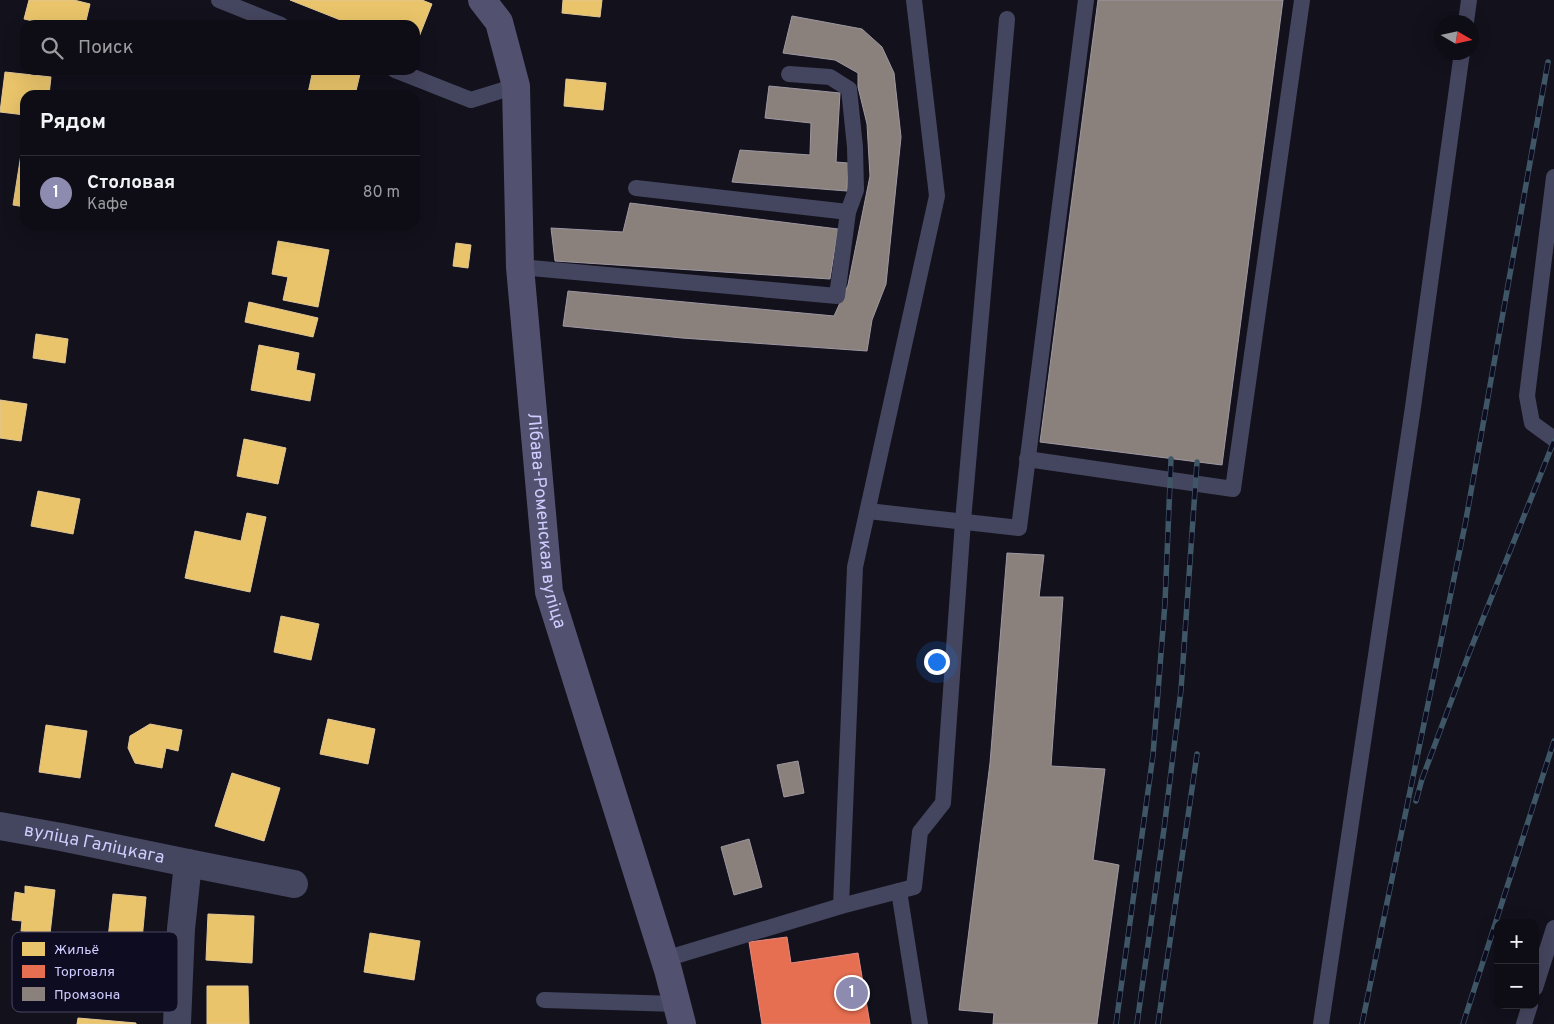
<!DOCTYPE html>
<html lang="ru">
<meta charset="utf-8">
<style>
:root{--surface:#0e0d15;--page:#17161e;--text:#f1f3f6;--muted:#9b9ca0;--line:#2e2d34;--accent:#8d8bb0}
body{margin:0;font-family:Overpass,sans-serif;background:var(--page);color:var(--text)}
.controls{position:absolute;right:15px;bottom:15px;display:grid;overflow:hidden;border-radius:10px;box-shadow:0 5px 20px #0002}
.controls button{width:45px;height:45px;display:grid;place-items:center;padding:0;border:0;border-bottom:1px solid var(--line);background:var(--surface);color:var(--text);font:25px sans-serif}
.compass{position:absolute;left:1434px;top:15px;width:45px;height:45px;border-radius:50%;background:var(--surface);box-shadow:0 5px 20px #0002;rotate:99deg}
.you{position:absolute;left:936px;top:661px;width:18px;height:18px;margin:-12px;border:4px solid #fff;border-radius:50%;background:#1a73e8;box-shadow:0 0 0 8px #1a73e833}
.badge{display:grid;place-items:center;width:32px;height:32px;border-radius:50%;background:var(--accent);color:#fff;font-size:16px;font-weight:700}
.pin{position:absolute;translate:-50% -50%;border:2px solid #fff;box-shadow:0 1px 5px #0006}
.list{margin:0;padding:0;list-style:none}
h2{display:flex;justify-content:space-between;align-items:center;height:65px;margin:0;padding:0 20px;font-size:21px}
h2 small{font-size:16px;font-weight:400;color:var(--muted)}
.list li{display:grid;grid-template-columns:32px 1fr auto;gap:15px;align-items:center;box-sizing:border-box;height:75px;padding:0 20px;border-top:1px solid var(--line)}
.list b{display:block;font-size:19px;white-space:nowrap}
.list p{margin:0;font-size:16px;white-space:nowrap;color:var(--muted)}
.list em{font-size:16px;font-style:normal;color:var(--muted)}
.icon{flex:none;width:28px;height:28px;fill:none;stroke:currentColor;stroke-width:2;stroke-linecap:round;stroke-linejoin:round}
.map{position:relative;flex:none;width:1554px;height:1024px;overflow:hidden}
.search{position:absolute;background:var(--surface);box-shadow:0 5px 20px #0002;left:20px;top:20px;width:400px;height:55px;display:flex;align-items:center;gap:12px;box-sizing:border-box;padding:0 18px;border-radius:15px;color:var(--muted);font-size:19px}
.panel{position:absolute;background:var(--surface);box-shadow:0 5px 20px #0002;left:20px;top:90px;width:400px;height:140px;border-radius:15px}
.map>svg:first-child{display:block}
</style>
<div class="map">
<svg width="1554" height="1024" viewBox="0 0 1554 1024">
<rect width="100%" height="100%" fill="#12111c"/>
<g fill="#e9c46a" stroke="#e1c697">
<path d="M29,0H74L90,4L85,25H51L24,19Z"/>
<path d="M290,0H422L432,4L415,47V25H353Z"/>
<path d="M563,0H602L600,17L562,13Z"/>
<path d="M313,70H361L355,95H319L308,93Z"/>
<path d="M5,72L51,77L49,95H25V115L0,112Z"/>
<path d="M566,79L606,83L603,110L564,106Z"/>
<path d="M22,148H25V207L13,205Z"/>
<path d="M278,241L329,250L318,307L283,300L288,277L272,274Z"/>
<path d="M456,243L471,245L468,268L453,266Z"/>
<path d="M249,302L318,318L313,337L245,322Z"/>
<path d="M36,334L68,339L65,363L33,358Z"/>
<path d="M259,345L299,353L296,370L315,374L310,401L251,390Z"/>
<path d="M0,400L27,404L21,441L0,438Z"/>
<path d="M244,439L286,448L278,484L237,476Z"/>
<path d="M38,491L80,499L73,534L31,526Z"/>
<path d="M247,513L266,517L250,592L185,578L195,531L241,541Z"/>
<path d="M281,616L319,624L311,660L274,652Z"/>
<path d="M328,719L375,729L368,764L320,754Z"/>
<path d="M150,724L182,730L178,751L166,748L162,768L135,763L128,748L130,736Z"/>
<path d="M46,725L87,731L80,778L39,772Z"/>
<path d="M232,773L280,788L264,841L215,826Z"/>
<path d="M25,886L55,890L50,934L21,931L22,921L12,920L15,892L25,894Z"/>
<path d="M113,894L146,897L142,940L108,938Z"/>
<path d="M208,914L254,916L252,963L206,960Z"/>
<path d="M370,933L420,941L414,980L364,972Z"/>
<path d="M207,986H248L249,1024H207Z"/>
<path d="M78,1018L136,1023V1024H77Z"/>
</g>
<path fill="#e76f51" stroke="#e08b85" d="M787,937L791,963L858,953L870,1024H762L749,942Z"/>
<g fill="#8a817c" stroke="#9f98a3">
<path d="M1098,0H1283L1222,465L1040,442Z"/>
<path d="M792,16L862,29L882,47L894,73L901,137L886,284L872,320L867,351L682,338L563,326L568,291L834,316L848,285L870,176L867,124L858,87V73L835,60L783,53Z"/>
<path d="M769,86L840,93L836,162L848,163L847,191L732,182L740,150L810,155L811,123L765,118Z"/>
<path d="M630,203L838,229L830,279L555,261L551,228L623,232Z"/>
<path d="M1007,553L1044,555L1039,597H1063L1051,766L1105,769L1093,860L1119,865L1097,1024H993L994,1013L959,1010L990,763Z"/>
<path d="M798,761L804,793L784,797L777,765Z"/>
<path d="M749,839L762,887L734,895L721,847Z"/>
</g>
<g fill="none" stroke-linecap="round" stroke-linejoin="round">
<g stroke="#44455e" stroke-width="16">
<path d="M219,0L281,25"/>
<path d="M1466,22L1469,0"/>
<path d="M395,70L471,100L516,86"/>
<path d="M1554,177L1527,396L1532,423L1554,439"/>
<path d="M636,188L848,212"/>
<path d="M520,267L837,296L848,212L856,190L855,147L849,89L830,77L789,74"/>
<path d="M1027,459L1233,489L1302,0"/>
<path d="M868,511L1019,528L1086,0"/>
<path d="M899,891L920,1024"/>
<path d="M841,906L914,887L920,832L943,803L963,521L1007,19"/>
<path d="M665,959L841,906L855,567L937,196L914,0"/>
<path d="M1535,988L1554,928"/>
<path d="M544,1000L677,1004"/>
<path d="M1321,1024L1413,407L1462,52"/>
<path d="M1524,1024L1530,1005"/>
</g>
<g stroke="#44455e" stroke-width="28">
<path id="s1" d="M0,826L61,837L188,863"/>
<path d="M177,1024L181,929L188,863L294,884"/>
</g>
<path stroke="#525270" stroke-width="28" id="s2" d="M482,0L499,22L516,86L520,267L549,592L668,970L682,1024"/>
<g stroke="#3e5666" stroke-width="5.5">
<g id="rail">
<path d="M1416,801L1422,779L1470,651L1554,441"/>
<path d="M1116,1024L1153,755L1165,603L1171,459"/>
<path d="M1137,1024L1164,829L1181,690L1197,462"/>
<path d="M1158,1024L1197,754"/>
<path d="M1362,1024L1465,525L1548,62"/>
<path d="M1463,1024L1554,741"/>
</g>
</g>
<use href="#rail" stroke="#0e0c21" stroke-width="4" stroke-dasharray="11" stroke-linecap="butt"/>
</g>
<g text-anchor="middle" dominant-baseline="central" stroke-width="5" stroke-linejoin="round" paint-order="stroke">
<g font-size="18" fill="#cfccff" stroke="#0e0c21">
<text stroke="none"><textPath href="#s2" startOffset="530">Лібава-Роменская вуліца</textPath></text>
<text stroke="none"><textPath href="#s1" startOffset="96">вуліца Галіцкага</textPath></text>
</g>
</g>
<rect x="12" y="932" width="166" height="80" rx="8" fill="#0e0c21" stroke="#484664" stroke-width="1"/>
<rect x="22" y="942" width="23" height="14" fill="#e9c46a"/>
<rect x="22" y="965" width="23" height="13" fill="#e76f51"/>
<rect x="22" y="987" width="23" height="14" fill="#8a817c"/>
<g font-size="14" fill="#cfccff">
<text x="54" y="954">Жильё</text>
<text x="54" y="976">Торговля</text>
<text x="54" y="999">Промзона</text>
</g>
</svg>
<div class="controls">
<button>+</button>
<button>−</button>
</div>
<svg class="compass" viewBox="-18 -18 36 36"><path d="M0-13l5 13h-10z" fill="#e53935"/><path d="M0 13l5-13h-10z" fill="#9b9ca0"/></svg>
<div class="you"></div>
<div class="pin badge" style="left:852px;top:993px">1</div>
<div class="search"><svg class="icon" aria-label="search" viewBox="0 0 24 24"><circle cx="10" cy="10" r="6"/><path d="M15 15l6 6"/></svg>Поиск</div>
<section class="panel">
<h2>Рядом<small></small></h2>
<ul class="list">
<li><span class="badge">1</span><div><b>Столовая</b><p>Кафе</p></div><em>80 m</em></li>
</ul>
</section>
</div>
